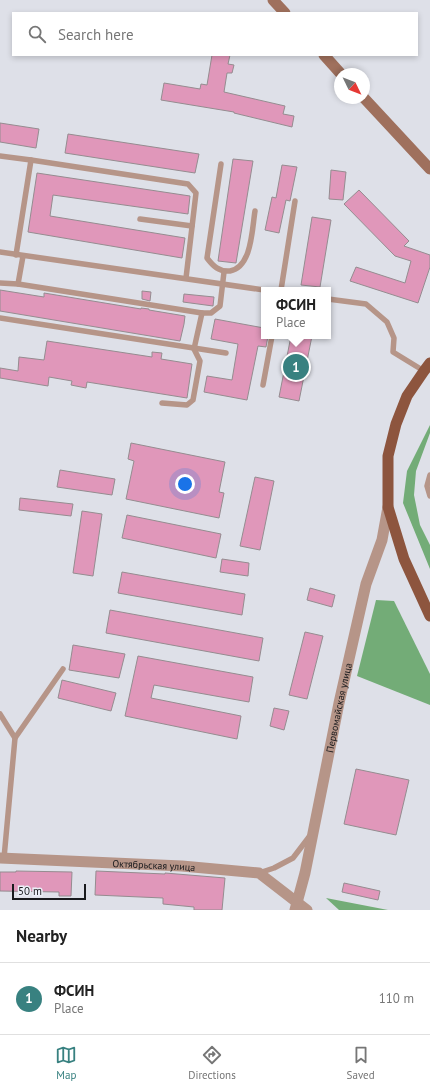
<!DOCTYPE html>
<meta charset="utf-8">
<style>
:root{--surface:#fff;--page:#f6f6f6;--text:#222;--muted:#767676;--line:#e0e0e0;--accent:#388180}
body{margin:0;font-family:"PT Sans",sans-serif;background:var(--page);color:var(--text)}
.compass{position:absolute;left:334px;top:68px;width:36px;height:36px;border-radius:50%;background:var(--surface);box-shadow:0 2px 6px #0003;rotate:133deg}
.scale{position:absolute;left:12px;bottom:10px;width:74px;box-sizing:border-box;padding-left:4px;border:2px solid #191a1d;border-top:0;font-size:11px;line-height:14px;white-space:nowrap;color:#191a1d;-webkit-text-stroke:3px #ebeef6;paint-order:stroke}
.you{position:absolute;left:185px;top:484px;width:14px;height:14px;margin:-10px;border:3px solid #fff;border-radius:50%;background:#1a73e8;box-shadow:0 0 0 6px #1a73e833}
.badge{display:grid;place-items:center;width:26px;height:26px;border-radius:50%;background:var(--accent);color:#fff;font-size:13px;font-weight:700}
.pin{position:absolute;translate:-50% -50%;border:2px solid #fff;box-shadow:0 1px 4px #0006}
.popup{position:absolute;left:261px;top:287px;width:70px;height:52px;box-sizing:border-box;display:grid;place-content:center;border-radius:0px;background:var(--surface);filter:drop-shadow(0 1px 3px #0005);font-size:13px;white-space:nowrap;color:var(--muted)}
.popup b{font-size:15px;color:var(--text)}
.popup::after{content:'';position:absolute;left:50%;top:100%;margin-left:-8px;border:8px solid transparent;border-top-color:var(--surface)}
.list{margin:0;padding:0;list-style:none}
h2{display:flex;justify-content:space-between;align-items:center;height:52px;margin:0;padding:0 16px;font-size:17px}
h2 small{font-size:13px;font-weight:400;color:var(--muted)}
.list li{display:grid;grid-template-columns:26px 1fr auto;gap:12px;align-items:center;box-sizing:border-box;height:72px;padding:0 16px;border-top:1px solid var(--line)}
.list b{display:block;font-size:15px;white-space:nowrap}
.list p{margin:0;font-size:13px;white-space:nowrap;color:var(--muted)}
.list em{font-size:13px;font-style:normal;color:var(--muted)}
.icon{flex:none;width:22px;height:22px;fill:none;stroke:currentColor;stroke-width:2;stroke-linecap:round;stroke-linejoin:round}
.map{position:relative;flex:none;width:430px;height:910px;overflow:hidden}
.search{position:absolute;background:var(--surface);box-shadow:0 2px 6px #0003;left:12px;right:12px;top:12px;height:44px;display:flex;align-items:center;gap:10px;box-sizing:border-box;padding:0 14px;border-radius:0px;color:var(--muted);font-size:15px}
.sheet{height:124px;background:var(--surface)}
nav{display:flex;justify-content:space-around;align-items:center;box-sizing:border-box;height:56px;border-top:1px solid var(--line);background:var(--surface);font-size:11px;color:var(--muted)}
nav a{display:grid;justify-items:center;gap:2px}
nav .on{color:var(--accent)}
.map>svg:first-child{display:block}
</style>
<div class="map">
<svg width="430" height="910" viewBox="0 0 430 910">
<rect width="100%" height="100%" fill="#dee0e8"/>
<g fill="#73ac77">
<path d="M430,425V433L416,471L414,495L420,525L430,545V569L403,503L407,471Z"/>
<path d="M376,600L394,601L430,674V705L357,676Z"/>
<path d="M326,898L388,910H339Z"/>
</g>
<g fill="#e097ba" stroke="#958c90">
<path d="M212,55H230L228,64L234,65L232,73H227L224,92L285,106L283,114L294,116L292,127L234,113V112L161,100L164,83L200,89L201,84L207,85Z"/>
<path d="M0,123L39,129L36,148L0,142Z"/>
<path d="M68,134L199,154L195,173L65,153Z"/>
<path d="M233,159L253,161L236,263L218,261Z"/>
<path d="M282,165L297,167L290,201L286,200L279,233L265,230L272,197L276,198Z"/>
<path d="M331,170L346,172L343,200L329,199Z"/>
<path d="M37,173L190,196L188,214L53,195L50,216L185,238L182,258L28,232Z"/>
<path d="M359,190L409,241L404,246L430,255V267L418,303L350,281L356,267L405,283L411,261L395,256L344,204Z"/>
<path d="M312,217L331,220L320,287L301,285Z"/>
<path d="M0,290L44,297V293L141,309V308L149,309V310L185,316L184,324L180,341L0,311Z"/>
<path d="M142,291L151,292L150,301L142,299Z"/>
<path d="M184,294L214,297L213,306L183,302Z"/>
<path d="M215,319L264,328V336H268L266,347L258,346L247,400L204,392L207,376L232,380L238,344L211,339Z"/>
<path d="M291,336H312L299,401L279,397Z"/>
<path d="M47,341L152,357V352L162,353L161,359L192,364L187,398L87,382L86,388L71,385L72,381L49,377L48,386L0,378V368L18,371L19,357L44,360Z"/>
<path d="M131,443L225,462L219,492L224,493L219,518L126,499L134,461L128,459Z"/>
<path d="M60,470L115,479L112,495L57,487Z"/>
<path d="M255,477L274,481L260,550L240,546Z"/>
<path d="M20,498L73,504L71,516L19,510Z"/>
<path d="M82,511L102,514L93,576L73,573Z"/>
<path d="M127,515L221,534L216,558L122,538Z"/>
<path d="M222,559L249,563L248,576L220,572Z"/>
<path d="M122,572L245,594L242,615L118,593Z"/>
<path d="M310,588L335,595L332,607L307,600Z"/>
<path d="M110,610L263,638L259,661L106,633Z"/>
<path d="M305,632L323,636L307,699L289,695Z"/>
<path d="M73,645L125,654L119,678L69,670Z"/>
<path d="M138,656L253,677L249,702L154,685L151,698L241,716L237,739L125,716Z"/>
<path d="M62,680L116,693L111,711L58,698Z"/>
<path d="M274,708L289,711L284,730L270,726Z"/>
<path d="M356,769L409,780L396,835L344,824Z"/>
<path d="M16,871L72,872L71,896H59V892L0,891V872H16Z"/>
<path d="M96,871L165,874V873L225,878L222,910H194V907L163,904V898L95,895Z"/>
<path d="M344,883L380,891L378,900L342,892Z"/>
</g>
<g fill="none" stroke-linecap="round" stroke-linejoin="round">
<g stroke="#b69588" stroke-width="5.5">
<path d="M0,156L31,160L16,255"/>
<path d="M31,160L188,184L196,193L186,278"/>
<path d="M221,164L207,258C213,266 219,272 230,271C252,267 252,229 255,211"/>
<path d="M140,219L192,226"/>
<path d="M0,252L264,290"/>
<path d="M23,256L18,284L202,313H211L220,306L224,272"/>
<path d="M0,283L18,284"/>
<path d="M281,290L295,201"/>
<path d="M328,299L366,304L387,322L394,338L393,352L424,371"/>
<path d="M0,318L226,353"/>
<path d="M263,385L272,336"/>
<path d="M162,403L187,405L193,400L200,361L194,349L202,313"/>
<path d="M430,475L427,486L430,496"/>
<path d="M0,714L15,738L4,858"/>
<path d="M15,738L63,669"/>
<path d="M259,873L274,868L293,858L309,837"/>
</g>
<g stroke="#b69588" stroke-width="11">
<path id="s1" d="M0,858L182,866L259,873L307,910"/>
<path id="s2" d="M295,910L305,873L339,703L366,584L382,540L388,507"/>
</g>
<g stroke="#9f705d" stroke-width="11">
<path d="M273,0L285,13"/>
<path d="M324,55L341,74"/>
<path d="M364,98L430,169"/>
</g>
<path stroke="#8d553e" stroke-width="11" d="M430,363L424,371L407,396L396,424L388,456V507L404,559L430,616"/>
</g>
<g text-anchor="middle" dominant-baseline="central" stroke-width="4" stroke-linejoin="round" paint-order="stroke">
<g font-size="10" fill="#191a1d" stroke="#ebeef6">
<text stroke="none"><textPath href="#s2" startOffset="207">Первомайская улица</textPath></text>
<text stroke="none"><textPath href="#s1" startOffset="154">Октябрьская улица</textPath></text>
</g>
</g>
</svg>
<svg class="compass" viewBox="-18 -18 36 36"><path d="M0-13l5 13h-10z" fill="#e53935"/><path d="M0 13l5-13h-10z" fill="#767676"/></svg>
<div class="scale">50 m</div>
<div class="you"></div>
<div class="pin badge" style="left:296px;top:367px">1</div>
<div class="popup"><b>ФСИН</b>Place</div>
<div class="search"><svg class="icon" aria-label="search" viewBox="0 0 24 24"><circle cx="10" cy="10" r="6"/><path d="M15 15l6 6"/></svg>Search here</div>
</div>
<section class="sheet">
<h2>Nearby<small></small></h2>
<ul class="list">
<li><span class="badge">1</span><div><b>ФСИН</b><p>Place</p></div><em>110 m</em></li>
</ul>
</section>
<nav>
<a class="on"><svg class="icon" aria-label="map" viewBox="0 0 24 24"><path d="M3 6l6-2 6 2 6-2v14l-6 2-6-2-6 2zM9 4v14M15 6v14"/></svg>Map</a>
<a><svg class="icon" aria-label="directions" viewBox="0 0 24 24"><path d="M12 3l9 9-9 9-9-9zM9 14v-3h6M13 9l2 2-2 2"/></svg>Directions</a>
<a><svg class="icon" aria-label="saved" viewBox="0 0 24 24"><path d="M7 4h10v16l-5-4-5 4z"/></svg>Saved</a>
</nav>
